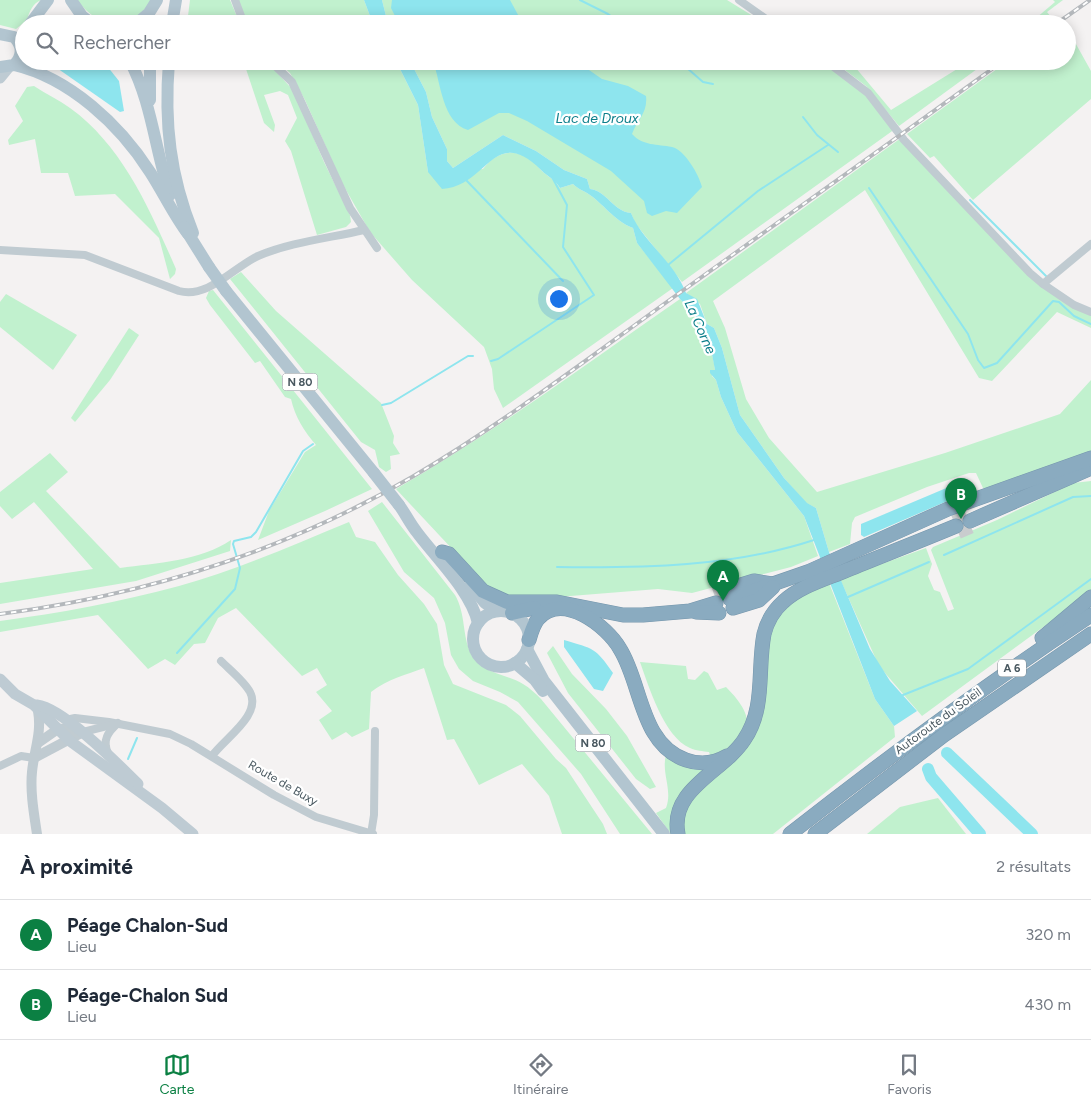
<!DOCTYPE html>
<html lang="fr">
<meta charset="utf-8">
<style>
:root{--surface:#fff;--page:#f6f6f7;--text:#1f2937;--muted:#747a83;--line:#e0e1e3;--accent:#0b8043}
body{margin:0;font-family:Figtree,sans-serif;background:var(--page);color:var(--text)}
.you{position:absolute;left:558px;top:298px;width:18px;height:18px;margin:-12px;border:4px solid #fff;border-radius:50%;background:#1a73e8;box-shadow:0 0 0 8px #1a73e833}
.badge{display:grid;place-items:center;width:32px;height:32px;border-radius:50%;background:var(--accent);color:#fff;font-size:16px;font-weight:700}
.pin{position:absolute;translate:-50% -41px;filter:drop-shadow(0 1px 2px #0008)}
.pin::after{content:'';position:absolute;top:26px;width:18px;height:15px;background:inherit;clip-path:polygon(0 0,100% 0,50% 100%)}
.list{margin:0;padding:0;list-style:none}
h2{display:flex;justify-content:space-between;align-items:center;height:65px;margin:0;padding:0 20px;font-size:21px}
h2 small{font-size:16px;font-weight:400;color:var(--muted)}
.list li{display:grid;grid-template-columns:32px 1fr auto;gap:15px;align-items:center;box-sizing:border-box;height:70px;padding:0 20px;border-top:1px solid var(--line)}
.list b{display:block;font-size:19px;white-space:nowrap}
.list p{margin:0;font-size:16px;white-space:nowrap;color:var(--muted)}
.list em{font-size:16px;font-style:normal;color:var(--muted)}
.icon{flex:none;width:28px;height:28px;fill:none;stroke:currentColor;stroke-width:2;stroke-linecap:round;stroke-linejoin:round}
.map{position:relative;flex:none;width:1091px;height:834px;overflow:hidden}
.search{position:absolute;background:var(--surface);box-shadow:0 2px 12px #0003;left:15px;right:15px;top:15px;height:55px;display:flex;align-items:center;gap:12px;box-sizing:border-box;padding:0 18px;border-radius:28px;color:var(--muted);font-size:19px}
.sheet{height:205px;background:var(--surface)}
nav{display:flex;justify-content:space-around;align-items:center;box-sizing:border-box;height:70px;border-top:1px solid var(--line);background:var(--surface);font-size:14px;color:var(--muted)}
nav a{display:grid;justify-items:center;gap:2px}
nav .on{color:var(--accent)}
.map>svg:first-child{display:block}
</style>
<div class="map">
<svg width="1091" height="834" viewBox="0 0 1091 834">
<rect width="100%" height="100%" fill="#f4f2f2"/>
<g fill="#c1f1ce">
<path d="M0,0H41C33,3 29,12 27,20L16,29L0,25Z"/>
<path d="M77,0H152C129,33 100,30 77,0Z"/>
<path d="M190,0H230L238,19L228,24H187Z"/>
<path d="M238,0H364L373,24H248Z"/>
<path d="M382,0H727L766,24H388Z"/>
<path d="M1053,0H1063L1047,12L1051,17L1041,24H1029L1055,2Z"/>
<path d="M1067,28L1091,71V99L973,200L934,156L930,158L907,134L1008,61H1067Z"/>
<path d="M277,61H396L418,105L428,172L483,169C496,152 513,147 532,160C536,163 539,169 543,172C550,178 555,180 560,188L573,184C578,189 582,190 587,193C603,203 614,221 633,228L637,243L673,288L503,408L494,389L492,369L484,347L412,280L370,232L342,183L305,100L290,73Z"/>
<path d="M410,61H823L866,93L895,129L682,282L635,223L631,213C614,212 607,191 590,189L587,179L564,170L536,151L503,135L453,168L447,161V149L432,117L426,92Z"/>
<path d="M833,61H850L891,110L970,61H988L899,126L866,86Z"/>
<path d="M267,62L293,90L324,162L350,215L351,222L346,227L317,235L291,151L285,141L297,118L288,95L280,91L264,95L275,125L274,132L264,123L246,69Z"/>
<path d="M34,86C46,94 59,100 70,108C123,146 151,212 176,269L175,274L170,279L159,238L115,194L75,196L68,173H41L35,139L9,145L8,140L23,121L15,106L27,87Z"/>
<path d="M901,138L1029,274L1091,315V328L1057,312L992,381L979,378L865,190L713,301L725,328L746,399L769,438L817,492L945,453L1060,414L1091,380V451L988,488H983L976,473H969L927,487L855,517L852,523L850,544L829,552L816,508L806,503L784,478L740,415L722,348L714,328L707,324L700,304L686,293Z"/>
<path d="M241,272L276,311L381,403L394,436L393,443L400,454L390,456L391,469L386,472L379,467L375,450L361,442L230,279Z"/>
<path d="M213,290L372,489L325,511L258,540L269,511L305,452L316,445C304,431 295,417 291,399L285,397L260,361L255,363L210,305L206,298L209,291Z"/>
<path d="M6,294L77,335L53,370L0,327V302Z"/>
<path d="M680,299C698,318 712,342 715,370L712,376L716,380L721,397L737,432L804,516L818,556L791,567L692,593L658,589L533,599L500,594L484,583L396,489C495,432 586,364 680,299Z"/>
<path d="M129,328L139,335L110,380L75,422L71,418Z"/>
<path d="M50,453L68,472L46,491L120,568C157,563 200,561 231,540L230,551L136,581L0,604V583L93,569L34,502L12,519L0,506V492Z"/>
<path d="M1091,481V592L922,716L879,666L840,579L926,548L932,564L928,576L934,590L940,592L948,611L954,609L931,550L933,547L997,520L1073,483Z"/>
<path d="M382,502L455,595C466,614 462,636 471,654C480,673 507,674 523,684C530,688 536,694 541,699L652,834H620L581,774L518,702L500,692L473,681L459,669L451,655L445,623L434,598L404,572L368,511Z"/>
<path d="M349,522L356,537L375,542L398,575L424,604L437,624L444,665L453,684L506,705L520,716L556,759L566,768L603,824L607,834H562L549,796L522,764L479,785L454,739L447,740L424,668C405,675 388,679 371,692L369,729L352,737L346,732L332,740L319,720L332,711L316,692L327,685L317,668L302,676L236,608L218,618L205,643L194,644L175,665L165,659L148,669L98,615L0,632V621C60,613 120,602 179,586C237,570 293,545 349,522Z"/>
<path d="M829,583L875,699L894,726L895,737L773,834H683L682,811L703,786L735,761L756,731L770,629L792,599Z"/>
<path d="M553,646L572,674L606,709L627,736L656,787L650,789L636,779L568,693L547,653Z"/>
<path d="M640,662L686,666L688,679L695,680L704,671L708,673L717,690L726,687C760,721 751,737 711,758L709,752C703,751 696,751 690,748C664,737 649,687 640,662Z"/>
<path d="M666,755L715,766L693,783L671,834L656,813L666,808C673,790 661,773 666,755Z"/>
<path d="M938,798L966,834H867L900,807Z"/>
</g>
<g fill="#8ee5ee">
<path d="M364,0H382L388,24H373Z"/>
<path d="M392,0H510L523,24H399L391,8Z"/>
<path d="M54,61H103L119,81L124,111L120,112L54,66Z"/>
<path d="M396,61H410L426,92L432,117L447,149V161L453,168L503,135L536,151L564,170L587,179L590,189C607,191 614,212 631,213C642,241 674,261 686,293L697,299L707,324L714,328L722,348L740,415L784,478L807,503L816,508L829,552L870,649L890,681L917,711L894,726L875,699L804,516L737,432L721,397L716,380L710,373V370H715L711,349L695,314L680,299L637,243L633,228C614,221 603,203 587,193C582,190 578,189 573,184L560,188C555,179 548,177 541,170C494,123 487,187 442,189L428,172L418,105Z"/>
<path d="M433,61H515L520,66L532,61H576L602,79L628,86L646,96C648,113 637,120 632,134C643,146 657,144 672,147C685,150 699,175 702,187L677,213L666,211L652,216L647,213L644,201L611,171L527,121L509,113H499L468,130C442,122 441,83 433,61Z"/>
<path d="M963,481L969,490L966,493L864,537L861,535V524Z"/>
<path d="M564,640C594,649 595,647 613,673L603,691L594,689L564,647Z"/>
</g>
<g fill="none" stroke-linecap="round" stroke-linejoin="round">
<g stroke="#8ee5ee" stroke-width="2">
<path d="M580,0L608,14L622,24"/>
<path d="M679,61L703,82L713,84"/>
<path d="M803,117L817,135L838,152"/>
<path d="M466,180L563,281"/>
<path d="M869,188L968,334L978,360L984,368L997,363L1053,301L1059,302L1074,316L1091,324"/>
<path d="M970,200L1046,276"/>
<path d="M668,265L758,191L828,145"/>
<path d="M491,361L498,359L594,295L563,247L567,205L552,177"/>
<path d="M382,405L391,403L468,356H473"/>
<path d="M944,555L1073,497L1091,496"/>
<path d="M557,567C643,568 732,567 814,540"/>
<path d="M848,597L929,562"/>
<path d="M177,653L235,589L240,568L233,544L234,541L251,537L256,532L303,451L313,444"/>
<path d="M903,695L968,669L1091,579"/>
<path d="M128,759L137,738"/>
</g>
<g stroke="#8ee5ee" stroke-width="12">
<path d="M947,753L1032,834"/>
<path d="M928,769L931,777L980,834"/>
</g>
<g stroke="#c9ccce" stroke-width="14" stroke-dasharray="14 7" stroke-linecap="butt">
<path d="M954,522L968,516"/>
<path d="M958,532L972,526"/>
<path d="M714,594L728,589"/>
</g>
<g stroke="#7596ac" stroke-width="15">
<g id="motorway">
<path d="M970,521L1091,468"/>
<path d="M442,552L449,554L483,591L507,602H557L623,615H643L690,611L716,603"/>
<path d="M728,589L754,581L772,584"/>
<path d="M730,599L810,571L948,509L1091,458"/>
<path d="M733,608L759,600L773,587"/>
<path d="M696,612L719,613"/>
<path d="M512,613L534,608"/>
<path d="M1042,638L1091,597"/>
<path d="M529,640C531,633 533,625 538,619C562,591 607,626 620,649C642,684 640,744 686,760C700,765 715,763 727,756"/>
<path d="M678,834C669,789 723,772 744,740C766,708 757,670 764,634C767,622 774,610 783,602C800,586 826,579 847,570C884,555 920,541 956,526"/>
<path d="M790,834C888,757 987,684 1091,615"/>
<path d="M815,834L944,735L1091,634"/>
</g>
</g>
<g stroke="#c0cbd1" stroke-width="8">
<path d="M235,0L244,24"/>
<path d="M739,0L773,24"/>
<path d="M270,61L292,82L350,208L377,248"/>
<path d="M826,61L868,93L904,140L1030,273L1043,284L1091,244"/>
<path d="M0,250L85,255L179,291C208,299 234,267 258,256C291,242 330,238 364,230"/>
<path d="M1043,284L1074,305L1091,312"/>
<path d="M66,720L75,718L109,722L170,734L191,744L274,795L316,817L373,834"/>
<path d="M83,732L111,725"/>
<path d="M108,753C102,740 108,732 118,723"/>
<path d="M212,756C225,738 262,715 250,692C244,681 230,670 221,661"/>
<path d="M0,766L21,756L34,758"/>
<path d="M371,834L374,815L375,731"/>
</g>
<g stroke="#c0cbd1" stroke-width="10">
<path d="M38,743L58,729L77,728"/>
<path d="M34,758L83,732"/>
<path d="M37,834C34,814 30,792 32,772C34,750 42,733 38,711"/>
</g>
<g stroke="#becbd3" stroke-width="11">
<path d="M0,78L9,67"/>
<path d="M0,679L15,694L34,705L70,741L162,808L193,834"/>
<path d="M37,705C63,708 119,765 138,784"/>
</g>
<g stroke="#b2c5d0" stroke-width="12">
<path d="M71,0L82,16L92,24"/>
<path d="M30,24L48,0"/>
<path d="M136,24L149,13L157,0"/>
<path d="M172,24L176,0"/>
<path d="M0,34L14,37C23,46 23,56 14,65L0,67"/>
<path d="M130,61C152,103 155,150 170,195"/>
<path d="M169,61C164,123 170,176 193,233"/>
<path d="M14,65C70,78 120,125 150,172C163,192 173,214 188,234"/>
<path d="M150,100V61"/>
<path d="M184,227L209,267"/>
<path d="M226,291L374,473"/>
<path d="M399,505C405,513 409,522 416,531C435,557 471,591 478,623"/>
<path d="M470,585L485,603L496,611"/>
<circle cx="501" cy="639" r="28"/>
<path d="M527,649L544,681L664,834"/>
<path d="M515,663L535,680L543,691"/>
</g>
<use href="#motorway" stroke="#8aabc0" stroke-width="14"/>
<g stroke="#b4b8bc" stroke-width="4">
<g id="rail">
<path d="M1056,24L1090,0"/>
<path d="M0,614C145,595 285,551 412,477C502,424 586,360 671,299C782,219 893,141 1003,61"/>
</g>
</g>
<use href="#rail" stroke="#fff" stroke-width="2" stroke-dasharray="5.5" stroke-linecap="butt"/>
<g stroke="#b2c5d0" stroke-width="12">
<path d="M209,267L226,291"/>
<path d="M374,473L399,505"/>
</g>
</g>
<g text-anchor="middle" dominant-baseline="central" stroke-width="4.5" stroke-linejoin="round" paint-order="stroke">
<g fill="#fff" stroke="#808a90" stroke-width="1">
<rect x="282.5" y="373.5" width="35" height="17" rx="4"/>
<rect x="998" y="659.5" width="28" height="17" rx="4"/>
<rect x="575.5" y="734.5" width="35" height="17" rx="4"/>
</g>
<g font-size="11" font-weight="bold" fill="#495860">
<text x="300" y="382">N 80</text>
<text x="1012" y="668">A 6</text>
<text x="593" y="743">N 80</text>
</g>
<g font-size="12" fill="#495860" stroke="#fff">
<text transform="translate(938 721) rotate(-36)">Autoroute du Soleil</text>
<text transform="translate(283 783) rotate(30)">Route de Buxy</text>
</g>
<g font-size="14" font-style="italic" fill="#0c7e8a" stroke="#fff">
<text x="597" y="118">Lac de Droux</text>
<text transform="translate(700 327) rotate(66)">La Corne</text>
</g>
</g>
</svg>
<div class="you"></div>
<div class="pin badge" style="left:723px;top:601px">A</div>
<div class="pin badge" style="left:961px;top:519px">B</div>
<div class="search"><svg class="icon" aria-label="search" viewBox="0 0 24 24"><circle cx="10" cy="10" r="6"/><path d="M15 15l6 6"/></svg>Rechercher</div>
</div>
<section class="sheet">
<h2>À proximité<small>2 résultats</small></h2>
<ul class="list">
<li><span class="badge">A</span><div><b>Péage Chalon-Sud</b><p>Lieu</p></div><em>320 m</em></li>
<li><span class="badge">B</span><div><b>Péage-Chalon Sud</b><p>Lieu</p></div><em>430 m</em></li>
</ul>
</section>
<nav>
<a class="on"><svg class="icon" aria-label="map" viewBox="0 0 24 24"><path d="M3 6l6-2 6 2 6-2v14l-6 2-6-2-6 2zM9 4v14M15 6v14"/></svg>Carte</a>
<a><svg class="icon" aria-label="directions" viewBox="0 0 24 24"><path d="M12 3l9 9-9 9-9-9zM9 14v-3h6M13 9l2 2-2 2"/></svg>Itinéraire</a>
<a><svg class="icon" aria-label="saved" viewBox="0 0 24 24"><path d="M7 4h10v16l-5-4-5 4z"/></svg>Favoris</a>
</nav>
